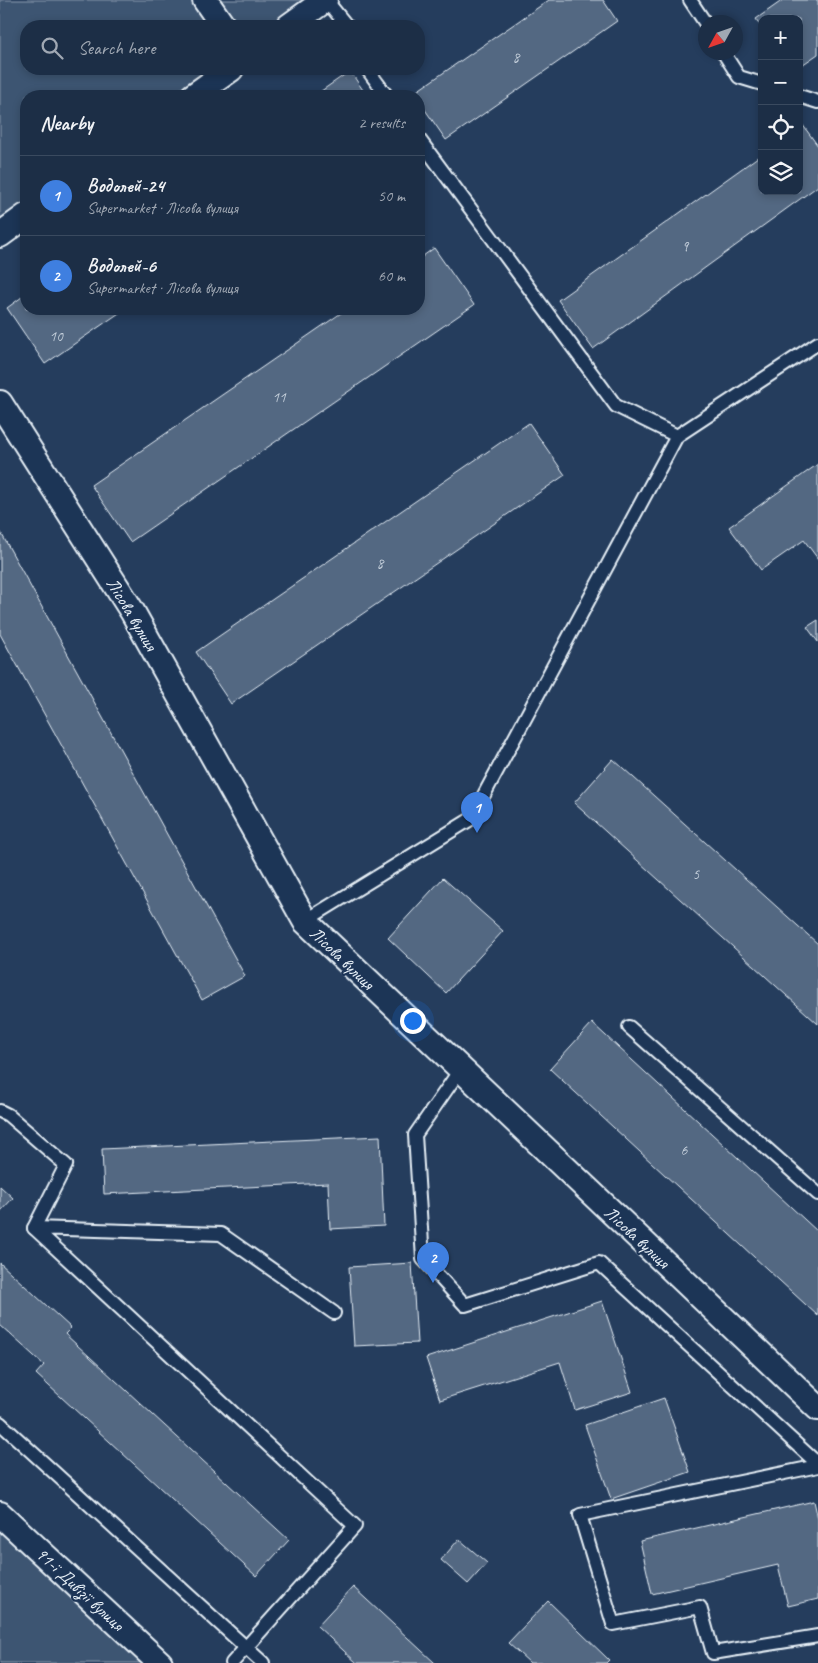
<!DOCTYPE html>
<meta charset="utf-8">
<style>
:root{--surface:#1c2e46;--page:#25364d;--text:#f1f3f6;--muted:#a0a8b3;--line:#3a4a5f;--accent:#d6ab8b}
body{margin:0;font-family:Caveat,sans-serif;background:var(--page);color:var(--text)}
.controls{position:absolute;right:15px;top:15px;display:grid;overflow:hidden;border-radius:10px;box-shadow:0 2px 8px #0003}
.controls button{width:45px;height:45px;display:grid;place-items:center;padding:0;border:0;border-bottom:1px solid var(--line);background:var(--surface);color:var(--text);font:25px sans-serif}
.compass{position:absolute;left:698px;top:15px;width:45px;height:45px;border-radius:50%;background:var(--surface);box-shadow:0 2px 8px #0003;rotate:230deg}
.you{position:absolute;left:412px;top:1020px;width:18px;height:18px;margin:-12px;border:4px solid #fff;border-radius:50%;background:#1a73e8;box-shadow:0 0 0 8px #1a73e833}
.badge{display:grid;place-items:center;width:32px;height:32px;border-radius:50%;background:var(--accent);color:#fff;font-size:16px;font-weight:700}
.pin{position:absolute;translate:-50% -41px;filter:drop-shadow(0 1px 2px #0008)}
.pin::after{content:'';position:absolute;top:26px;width:18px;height:15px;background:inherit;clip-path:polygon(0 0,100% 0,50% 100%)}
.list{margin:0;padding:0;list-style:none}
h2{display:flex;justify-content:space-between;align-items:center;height:65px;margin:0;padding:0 20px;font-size:21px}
h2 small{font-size:16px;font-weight:400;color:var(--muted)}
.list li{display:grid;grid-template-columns:32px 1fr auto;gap:15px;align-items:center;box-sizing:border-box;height:80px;padding:0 20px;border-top:1px solid var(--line)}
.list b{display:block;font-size:19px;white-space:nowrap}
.list p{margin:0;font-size:16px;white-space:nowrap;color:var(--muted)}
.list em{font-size:16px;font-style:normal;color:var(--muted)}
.icon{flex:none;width:28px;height:28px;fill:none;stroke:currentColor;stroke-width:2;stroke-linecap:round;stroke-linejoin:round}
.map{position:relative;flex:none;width:818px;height:1663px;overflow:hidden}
.search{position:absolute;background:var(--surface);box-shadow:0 2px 8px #0003;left:20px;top:20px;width:405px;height:55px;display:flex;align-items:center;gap:12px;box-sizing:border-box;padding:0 18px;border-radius:20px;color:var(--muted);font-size:19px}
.panel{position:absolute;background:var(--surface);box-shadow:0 2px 8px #0003;left:20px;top:90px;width:405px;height:225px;border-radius:20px}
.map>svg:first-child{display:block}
</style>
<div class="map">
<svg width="818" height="1663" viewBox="0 0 818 1663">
<rect width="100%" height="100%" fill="#253d5d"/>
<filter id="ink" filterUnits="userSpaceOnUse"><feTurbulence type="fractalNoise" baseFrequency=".02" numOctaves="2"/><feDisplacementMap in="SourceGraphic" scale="10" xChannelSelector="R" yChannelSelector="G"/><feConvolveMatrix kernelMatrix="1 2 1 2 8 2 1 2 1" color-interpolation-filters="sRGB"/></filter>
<g filter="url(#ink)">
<g fill="#3e5472" stroke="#93a2b5">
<path d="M0,0H325L289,26H26V69H231L193,96H26V216L0,235Z"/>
<path d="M0,1514L160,1663H0Z"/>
</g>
<g fill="#536782" stroke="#e8f1f8">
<path d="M549,0H603L617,21L446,140L419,101V96L414,93Z"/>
<path d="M783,0H818V54L799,67V19H762V28L756,19Z"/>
<path d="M350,71L367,96H314Z"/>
<path d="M802,124L818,146V186L593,349L558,300L762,154V191H799V127Z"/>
<path d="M434,248L474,305L130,542L91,485L347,309H419V259Z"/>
<path d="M26,294V309H125L45,364L7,308Z"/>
<path d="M529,423L565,475L231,704L196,652Z"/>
<path d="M818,464V559L804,540L761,570L729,527Z"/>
<path d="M0,531L245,976L202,1000L0,634Z"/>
<path d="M818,620V642L807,627Z"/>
<path d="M613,759L818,944V1024L574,803Z"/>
<path d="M443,878L503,931L446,993L388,938Z"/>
<path d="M592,1023L818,1232V1316L550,1069Z"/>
<path d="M380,1136L384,1226L330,1229L328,1183L104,1194L102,1149Z"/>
<path d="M0,1186L13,1198L0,1212Z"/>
<path d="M0,1263L71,1328L65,1334L289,1540L256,1576L36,1374L44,1365L0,1325Z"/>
<path d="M412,1263L417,1343L354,1346L349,1267Z"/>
<path d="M602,1301L632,1392L575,1410L560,1362L440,1400L426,1358Z"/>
<path d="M664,1398L690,1472L611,1499L585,1425Z"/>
<path d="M814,1501L818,1519V1599L788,1606L778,1565L652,1594L640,1541Z"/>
<path d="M459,1539L487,1563L468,1584L441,1560Z"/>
<path d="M353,1587L435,1663H357L317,1626Z"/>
<path d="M548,1601L609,1660L606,1663H530L508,1643Z"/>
</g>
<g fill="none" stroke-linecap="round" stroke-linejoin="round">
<g stroke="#e8f1f8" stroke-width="16">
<g id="lane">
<path d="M326,0L347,26"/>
<path d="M690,0L706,24"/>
<path d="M723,52L739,77L762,84"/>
<path d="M367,69L387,96"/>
<path d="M799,96L818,102"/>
<path d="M419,139L616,406L677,436L818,343"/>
<path d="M305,921L471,819L677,436"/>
<path d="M629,1027L818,1194"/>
<path d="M460,1070L415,1135L423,1259L465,1305L599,1263L818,1464"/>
<path d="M0,1111L8,1115L66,1165L34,1228"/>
<path d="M0,1423L263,1663"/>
<path d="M818,1466L580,1515L613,1624L700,1607L713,1653L818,1636"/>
<path d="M232,1663L355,1526L34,1228L221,1234L334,1313"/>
</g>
</g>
<g stroke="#e8f1f8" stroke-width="28">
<g id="street">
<path d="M205,0L223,26"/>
<path d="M289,26L325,0"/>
<path d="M193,96L231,69"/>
<path d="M0,235L26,216"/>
<path d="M0,403L132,611L305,921L818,1408"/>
<path d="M0,1514L160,1663"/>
</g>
</g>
<use href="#lane" stroke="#1d3557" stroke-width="12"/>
<use href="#street" stroke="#1d3557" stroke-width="24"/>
</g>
</g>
<g text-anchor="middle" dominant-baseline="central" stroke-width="4.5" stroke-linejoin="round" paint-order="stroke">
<g font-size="15" fill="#c3ceda">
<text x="516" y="57">8</text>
<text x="685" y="246">9</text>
<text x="56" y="336">10</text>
<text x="279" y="397">11</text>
<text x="380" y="563">8</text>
<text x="696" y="874">5</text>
<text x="684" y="1150">6</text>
</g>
<g font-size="18" fill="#e8f1f8" stroke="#1d3557">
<text transform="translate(132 614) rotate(59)">Лісова вулиця</text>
<text transform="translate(342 958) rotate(44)">Лісова вулиця</text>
<text transform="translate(637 1237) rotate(43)">Лісова вулиця</text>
<text transform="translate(80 1589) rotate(43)">91-ї Дивізії вулиця</text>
</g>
</g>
</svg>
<div class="controls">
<button>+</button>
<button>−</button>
<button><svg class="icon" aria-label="locate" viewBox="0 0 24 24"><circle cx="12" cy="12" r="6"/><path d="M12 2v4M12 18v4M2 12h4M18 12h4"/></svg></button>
<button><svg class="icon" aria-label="layers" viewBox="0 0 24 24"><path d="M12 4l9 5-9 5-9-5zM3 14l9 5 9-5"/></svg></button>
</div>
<svg class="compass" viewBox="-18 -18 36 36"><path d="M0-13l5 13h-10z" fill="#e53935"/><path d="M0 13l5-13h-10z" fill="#a0a8b3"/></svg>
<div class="you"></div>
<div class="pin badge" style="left:477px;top:833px;background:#3f7fe0">1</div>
<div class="pin badge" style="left:433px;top:1283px;background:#3f7fe0">2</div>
<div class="search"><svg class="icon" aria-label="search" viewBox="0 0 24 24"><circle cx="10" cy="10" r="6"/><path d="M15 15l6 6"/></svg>Search here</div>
<section class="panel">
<h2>Nearby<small>2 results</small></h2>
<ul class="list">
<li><span class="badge" style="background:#3f7fe0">1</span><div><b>Водолей-24</b><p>Supermarket · Лісова вулиця</p></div><em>50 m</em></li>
<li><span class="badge" style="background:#3f7fe0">2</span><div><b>Водолей-6</b><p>Supermarket · Лісова вулиця</p></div><em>60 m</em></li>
</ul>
</section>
</div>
